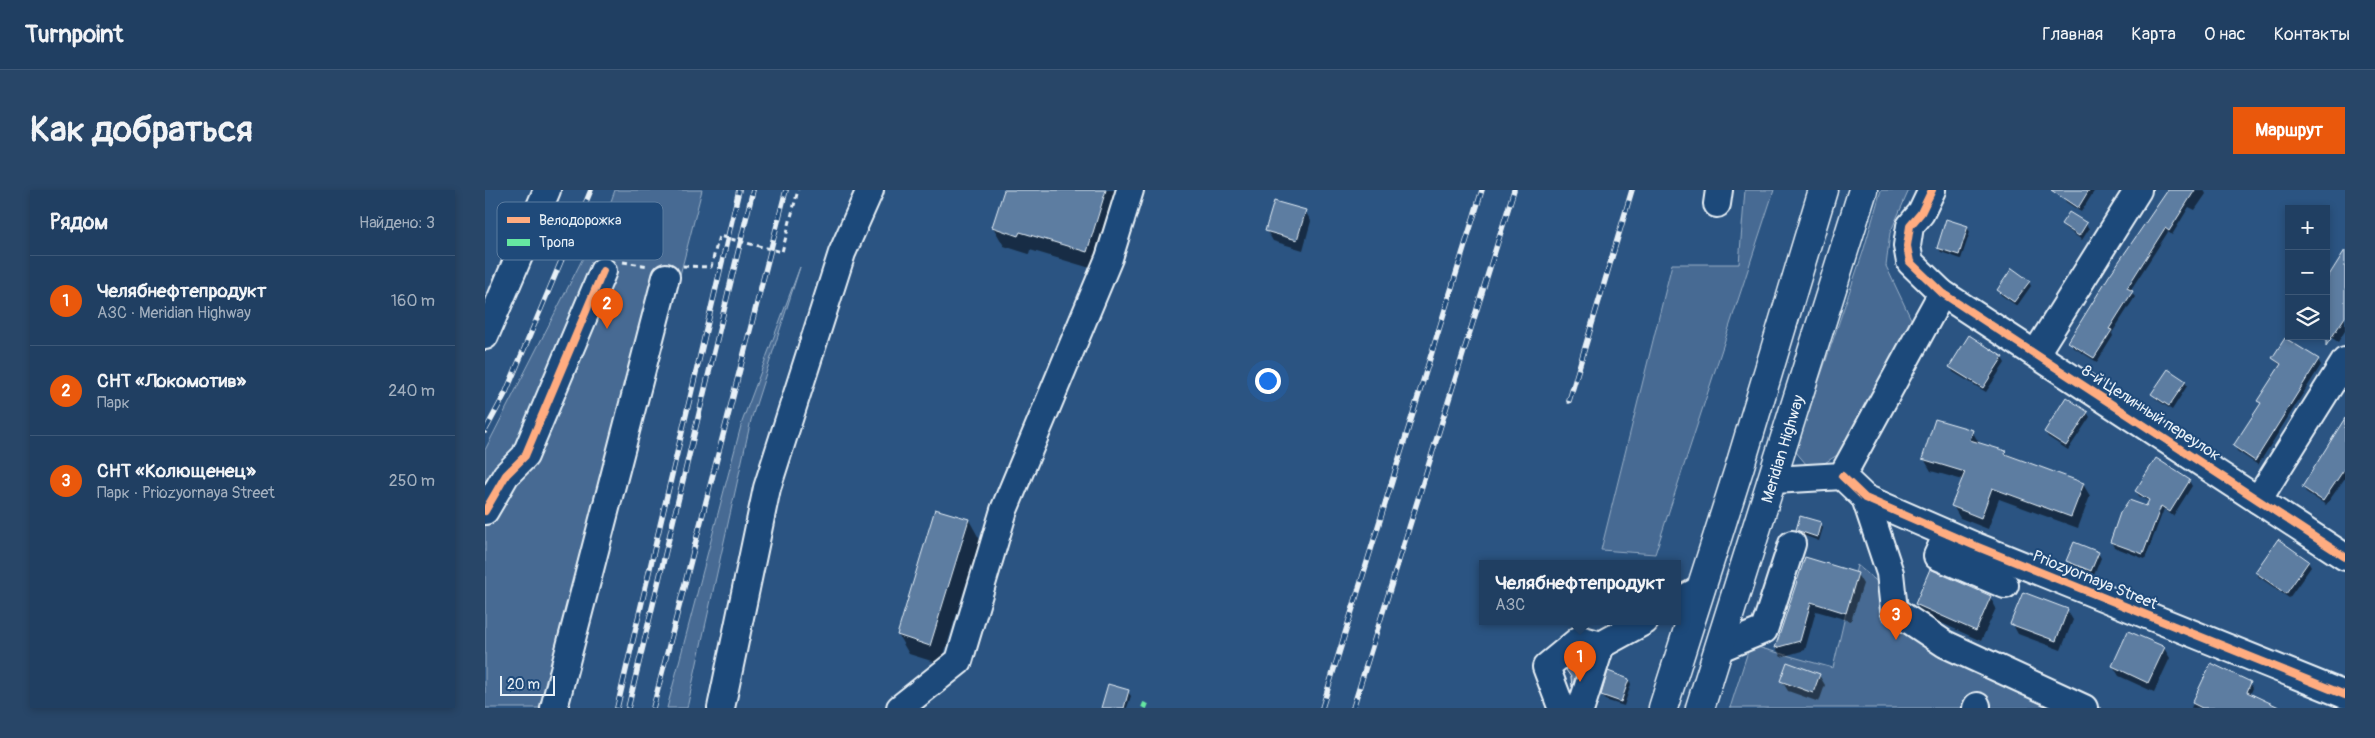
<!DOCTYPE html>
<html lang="ru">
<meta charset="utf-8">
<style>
:root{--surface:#203f62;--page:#284668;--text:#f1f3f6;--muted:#a2afbe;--line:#3d5877;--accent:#ea580c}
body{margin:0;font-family:Pangolin,sans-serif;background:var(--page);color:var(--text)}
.controls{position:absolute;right:15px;top:15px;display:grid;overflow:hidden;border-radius:0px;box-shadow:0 2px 8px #0003}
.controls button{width:45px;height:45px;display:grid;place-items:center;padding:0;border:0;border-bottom:1px solid var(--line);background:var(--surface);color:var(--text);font:25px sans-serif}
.scale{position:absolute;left:15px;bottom:12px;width:55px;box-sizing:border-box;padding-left:5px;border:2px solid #e8f1f8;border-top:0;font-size:14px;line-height:18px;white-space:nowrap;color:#e8f1f8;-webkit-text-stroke:4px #1f4a7a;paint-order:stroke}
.you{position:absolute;left:782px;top:190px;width:18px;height:18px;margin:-12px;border:4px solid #fff;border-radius:50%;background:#1a73e8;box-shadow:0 0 0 8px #1a73e833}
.badge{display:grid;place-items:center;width:32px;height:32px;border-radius:50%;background:var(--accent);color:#fff;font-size:16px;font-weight:700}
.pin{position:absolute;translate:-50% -41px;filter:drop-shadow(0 1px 2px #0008)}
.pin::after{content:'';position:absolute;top:26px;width:18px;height:15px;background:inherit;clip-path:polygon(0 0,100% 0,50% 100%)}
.popup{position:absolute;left:994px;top:370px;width:202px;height:65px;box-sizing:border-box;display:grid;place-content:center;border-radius:0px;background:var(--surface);filter:drop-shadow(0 1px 4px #0005);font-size:16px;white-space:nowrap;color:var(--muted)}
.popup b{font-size:19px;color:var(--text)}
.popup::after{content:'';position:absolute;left:50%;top:100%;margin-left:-10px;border:10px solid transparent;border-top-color:var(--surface)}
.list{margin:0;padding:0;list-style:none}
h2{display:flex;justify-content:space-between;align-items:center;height:65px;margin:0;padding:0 20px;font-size:21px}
h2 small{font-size:16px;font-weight:400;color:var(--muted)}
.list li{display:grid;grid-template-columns:32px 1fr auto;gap:15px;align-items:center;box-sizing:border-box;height:90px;padding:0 20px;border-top:1px solid var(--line)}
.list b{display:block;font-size:19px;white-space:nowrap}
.list p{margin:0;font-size:16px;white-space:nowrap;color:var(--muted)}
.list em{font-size:16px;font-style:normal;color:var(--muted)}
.icon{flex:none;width:28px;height:28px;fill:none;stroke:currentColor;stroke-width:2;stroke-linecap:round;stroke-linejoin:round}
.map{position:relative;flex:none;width:1860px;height:518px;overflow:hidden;border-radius:0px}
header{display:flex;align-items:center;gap:30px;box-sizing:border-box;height:70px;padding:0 25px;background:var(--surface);border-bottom:1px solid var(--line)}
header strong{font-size:24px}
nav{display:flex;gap:28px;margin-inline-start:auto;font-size:18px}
.intro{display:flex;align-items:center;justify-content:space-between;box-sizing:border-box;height:120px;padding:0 30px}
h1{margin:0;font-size:35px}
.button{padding:12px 22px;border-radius:0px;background:var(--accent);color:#fff;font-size:18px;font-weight:700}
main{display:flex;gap:30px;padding:0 30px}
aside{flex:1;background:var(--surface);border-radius:0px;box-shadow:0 2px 8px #0003}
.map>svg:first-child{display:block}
</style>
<header>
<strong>Turnpoint</strong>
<nav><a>Главная</a><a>Карта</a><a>О нас</a><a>Контакты</a></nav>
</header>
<div class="intro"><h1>Как добраться</h1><a class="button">Маршрут</a></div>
<main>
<aside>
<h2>Рядом<small>Найдено: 3</small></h2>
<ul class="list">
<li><span class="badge">1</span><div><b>Челябнефтепродукт</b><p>АЗС · Meridian Highway</p></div><em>160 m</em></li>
<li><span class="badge">2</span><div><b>СНТ «Локомотив»</b><p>Парк</p></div><em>240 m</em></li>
<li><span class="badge">3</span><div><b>СНТ «Колющенец»</b><p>Парк · Priozyornaya Street</p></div><em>250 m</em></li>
</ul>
</aside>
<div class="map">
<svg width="1860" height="518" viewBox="0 0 1860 518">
<rect width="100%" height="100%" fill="#2b5482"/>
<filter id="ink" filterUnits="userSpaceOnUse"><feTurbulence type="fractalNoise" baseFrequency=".02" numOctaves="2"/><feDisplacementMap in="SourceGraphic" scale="10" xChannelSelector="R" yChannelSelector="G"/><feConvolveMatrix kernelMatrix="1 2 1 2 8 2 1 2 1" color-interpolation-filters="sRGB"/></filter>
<g filter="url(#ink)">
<g fill="#476b93" stroke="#98aec6">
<path d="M130,0H217L83,518H0V260L124,17Z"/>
<path d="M1260,0H1289L1170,364L1116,360L1187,74H1254Z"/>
<path d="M1396,0H1424L1405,43L1401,76L1426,129L1357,262L1327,281L1310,261L1378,62Z"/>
<path d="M315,77L266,230L202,518H182L257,232Z"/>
<path d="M1372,375L1456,444L1616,518H1245L1265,455L1348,478Z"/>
</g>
<g fill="#0007">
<path d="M520,0H637L612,80L545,60L544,64L519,56L508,37Z"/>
<path d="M1582,0H1610L1596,22L1581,12L1578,7Z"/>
<path d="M1684,0H1719L1721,4L1710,20L1704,17L1687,45L1683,42L1645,101L1650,107L1627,143L1628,146L1612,172L1588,157L1585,152Z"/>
<path d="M820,21L826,31L818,60L788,51L782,41Z"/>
<path d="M1577,34H1601L1604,39L1597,50L1580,38Z"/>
<path d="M1482,37L1485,42L1476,69L1456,62L1453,58Z"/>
<path d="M1860,62V141L1853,152L1841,144Z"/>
<path d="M1544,92L1546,96L1532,116L1516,105L1513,100Z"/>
<path d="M1517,168L1520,173L1501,202L1468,182L1466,177Z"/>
<path d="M1788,168L1833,170L1836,175L1773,275L1752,261L1750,256L1776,215L1774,211L1796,176Z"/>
<path d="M1700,191L1702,196L1687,220L1671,209L1668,204Z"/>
<path d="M1602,222L1605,227L1583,260L1563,247L1560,242Z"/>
<path d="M1860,231V288L1841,315L1821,302L1818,297Z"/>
<path d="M1487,241L1494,253L1598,294L1605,306L1593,338L1514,309L1503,339L1475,328L1468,316L1478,290L1446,281L1439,269Z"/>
<path d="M1671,270L1704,291L1707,296L1688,326L1679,319L1660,369L1629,357L1626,352L1662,318L1665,312L1654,306L1651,301Z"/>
<path d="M451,320L484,330L495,350L456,474L424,464L413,445Z"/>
<path d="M1335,334L1338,338L1334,351L1315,344L1312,339Z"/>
<path d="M1613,363L1616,368L1609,385L1585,376L1583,371Z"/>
<path d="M1823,372L1826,377L1804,408L1774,387L1771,382Z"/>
<path d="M1372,384L1378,394L1366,431L1331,421L1320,460L1296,467L1291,458L1301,425Z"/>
<path d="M1505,407L1511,418L1496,451L1437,424L1431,414Z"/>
<path d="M1582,420L1588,430L1576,460L1533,444L1527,433Z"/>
<path d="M1679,458L1685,468L1669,502L1634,486L1628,476Z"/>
<path d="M1096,469L1098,473L1090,499L1088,488L1083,480Z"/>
<path d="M1726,475L1765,493L1768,498L1765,505L1785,518H1706Z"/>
<path d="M1334,485L1340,495L1334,512L1303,501L1297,491Z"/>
<path d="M1144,490L1146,494L1139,516L1120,510L1117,505Z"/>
<path d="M643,502L646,506L642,518H617Z"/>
</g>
<g fill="#5d7da1" stroke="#e8f1f8">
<path d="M519,0H621L602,62L535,42L533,46L507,37Z"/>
<path d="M1566,0H1604L1593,18Z"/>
<path d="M1683,0H1710L1684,41L1680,38L1642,98L1648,101L1624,139L1627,140L1609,168L1583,152L1624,86Z"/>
<path d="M789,11L821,20L812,50L780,41Z"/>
<path d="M1584,22L1602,33L1594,46L1576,34Z"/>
<path d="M1461,29L1483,36L1474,65L1452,58Z"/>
<path d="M1860,60V127L1841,156V90Z"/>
<path d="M1527,78L1545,91L1529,112L1512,100Z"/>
<path d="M1484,145L1518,167L1498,198L1464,177Z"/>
<path d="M1800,148L1834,169L1770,271L1748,256L1776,213L1772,211L1796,174L1787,168Z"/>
<path d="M1683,179L1701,191L1684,216L1666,204Z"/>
<path d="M1581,207L1603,222L1581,256L1559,242Z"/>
<path d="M1860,228V278L1838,311L1817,297Z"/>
<path d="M1450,229L1488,240L1485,250L1521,261L1520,264L1599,293L1586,327L1507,298L1496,328L1466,316L1480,282L1437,269Z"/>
<path d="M1671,268L1705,290L1685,322L1676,316L1658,364L1625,352L1635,323L1644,310L1661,316L1664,310L1650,301Z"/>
<path d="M450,319L484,329L445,456L412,445Z"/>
<path d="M1315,326L1336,332L1332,347L1311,340Z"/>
<path d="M1793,349L1824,371L1801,404L1770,382Z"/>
<path d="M1589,352L1614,362L1606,381L1581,371Z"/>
<path d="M1320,367L1373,383L1361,423L1326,412L1315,451L1290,458Z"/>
<path d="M1445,379L1506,406L1491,441L1430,414Z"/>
<path d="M1538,402L1583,419L1571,451L1525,434Z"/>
<path d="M1643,441L1680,457L1663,493L1627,476Z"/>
<path d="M1096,467L1087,497L1086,487L1081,480Z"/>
<path d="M1302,472L1335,484L1328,503L1295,491Z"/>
<path d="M1726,473L1766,492L1762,502L1796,518H1717L1707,513Z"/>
<path d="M1123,481L1144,489L1136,512L1116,505Z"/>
<path d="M623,494L644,500L639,518H616Z"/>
</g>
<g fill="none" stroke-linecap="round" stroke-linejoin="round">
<g stroke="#e8f1f8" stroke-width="30">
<g id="minor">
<path d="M1447,0L1436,23L1425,36L1422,56L1425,72L1457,103L1860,367"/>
<path d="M1232,14L1234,0"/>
<path d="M0,146L62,0"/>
<path d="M1551,163L1653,0"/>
<path d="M1357,286L1380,308L1488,355L1860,505"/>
<path d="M1289,290L1357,286L1457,103"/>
<path d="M1380,308L1405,383L1409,420L1460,454L1599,518"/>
<path d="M1773,310L1860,171"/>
<path d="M0,321L21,285L40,266L118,81"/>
<path d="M1462,344L1452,366L1520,395"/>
<path d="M1192,412L1216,399"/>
<path d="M1235,458L1279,440L1307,354"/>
<path d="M69,518L181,87"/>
<path d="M236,518L282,298L357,63L385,0"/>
<path d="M415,518L474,471L519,320L624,68L645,0"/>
<path d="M1080,518L1075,514L1061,477L1095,449L1116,455"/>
<path d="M1096,518L1116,455L1160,431"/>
<path d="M1491,518L1492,516"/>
</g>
</g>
<g stroke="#e8f1f8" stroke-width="31">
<g id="major">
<path d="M1178,518L1254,279L1338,0"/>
<path d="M1215,518L1378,0"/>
</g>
</g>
<g stroke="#e8f1f8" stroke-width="3" stroke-dasharray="5 4" stroke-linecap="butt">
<path d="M138,72L164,76"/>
<path d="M198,76L226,77L234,46L297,62L313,0"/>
</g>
<use href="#minor" stroke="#1f4a7a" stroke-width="26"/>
<use href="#major" stroke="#1f4a7a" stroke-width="28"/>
<g stroke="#e8f1f8" stroke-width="5.5">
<g id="rail">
<path d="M1084,211L1147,0"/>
<path d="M0,241L21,202L106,0"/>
<path d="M132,518L254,0"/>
<path d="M143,518L268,0"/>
<path d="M168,518L301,0"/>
<path d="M837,518L997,0"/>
<path d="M868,518L1029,0"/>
</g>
</g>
<use href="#rail" stroke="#1f4a7a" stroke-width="4" stroke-dasharray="11" stroke-linecap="butt"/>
<path stroke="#66e7a1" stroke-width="6" stroke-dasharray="12 6" stroke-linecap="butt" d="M659,518L661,513"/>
<g stroke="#1f4a7a" stroke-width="11">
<g id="cycleway">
<path d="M1447,0L1436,23L1425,36L1422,56L1425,72L1457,103L1860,367"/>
<path d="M1357,286L1380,308L1488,355L1860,505"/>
<path d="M0,321L21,285L40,266L118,81"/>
</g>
</g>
<use href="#cycleway" stroke="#ffac80" stroke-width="8"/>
</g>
</g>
<g text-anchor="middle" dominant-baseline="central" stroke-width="4" stroke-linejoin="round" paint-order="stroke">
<g font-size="16" fill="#e8f1f8" stroke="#1f4a7a">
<text transform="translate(1666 223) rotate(33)">8-й Целинный переулок</text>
<text transform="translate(1298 259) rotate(-73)">Meridian Highway</text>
<text transform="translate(1610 390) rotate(22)">Priozyornaya Street</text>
</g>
</g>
<rect x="12" y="12" width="166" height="58" rx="8" fill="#1f4a7a" stroke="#5b7ca0" stroke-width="1"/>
<rect x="22" y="27" width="23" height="6" fill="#ffac80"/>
<rect x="22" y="49" width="23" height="7" fill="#66e7a1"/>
<g font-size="14" fill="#e8f1f8">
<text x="54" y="35">Велодорожка</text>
<text x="54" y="57">Тропа</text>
</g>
</svg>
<div class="controls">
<button>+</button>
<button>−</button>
<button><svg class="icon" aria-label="layers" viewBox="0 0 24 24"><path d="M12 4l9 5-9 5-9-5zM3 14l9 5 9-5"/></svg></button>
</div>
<div class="scale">20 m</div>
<div class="you"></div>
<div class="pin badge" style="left:1095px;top:492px">1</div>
<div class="popup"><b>Челябнефтепродукт</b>АЗС</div>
<div class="pin badge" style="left:122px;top:139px">2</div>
<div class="pin badge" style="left:1411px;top:450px">3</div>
</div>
</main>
